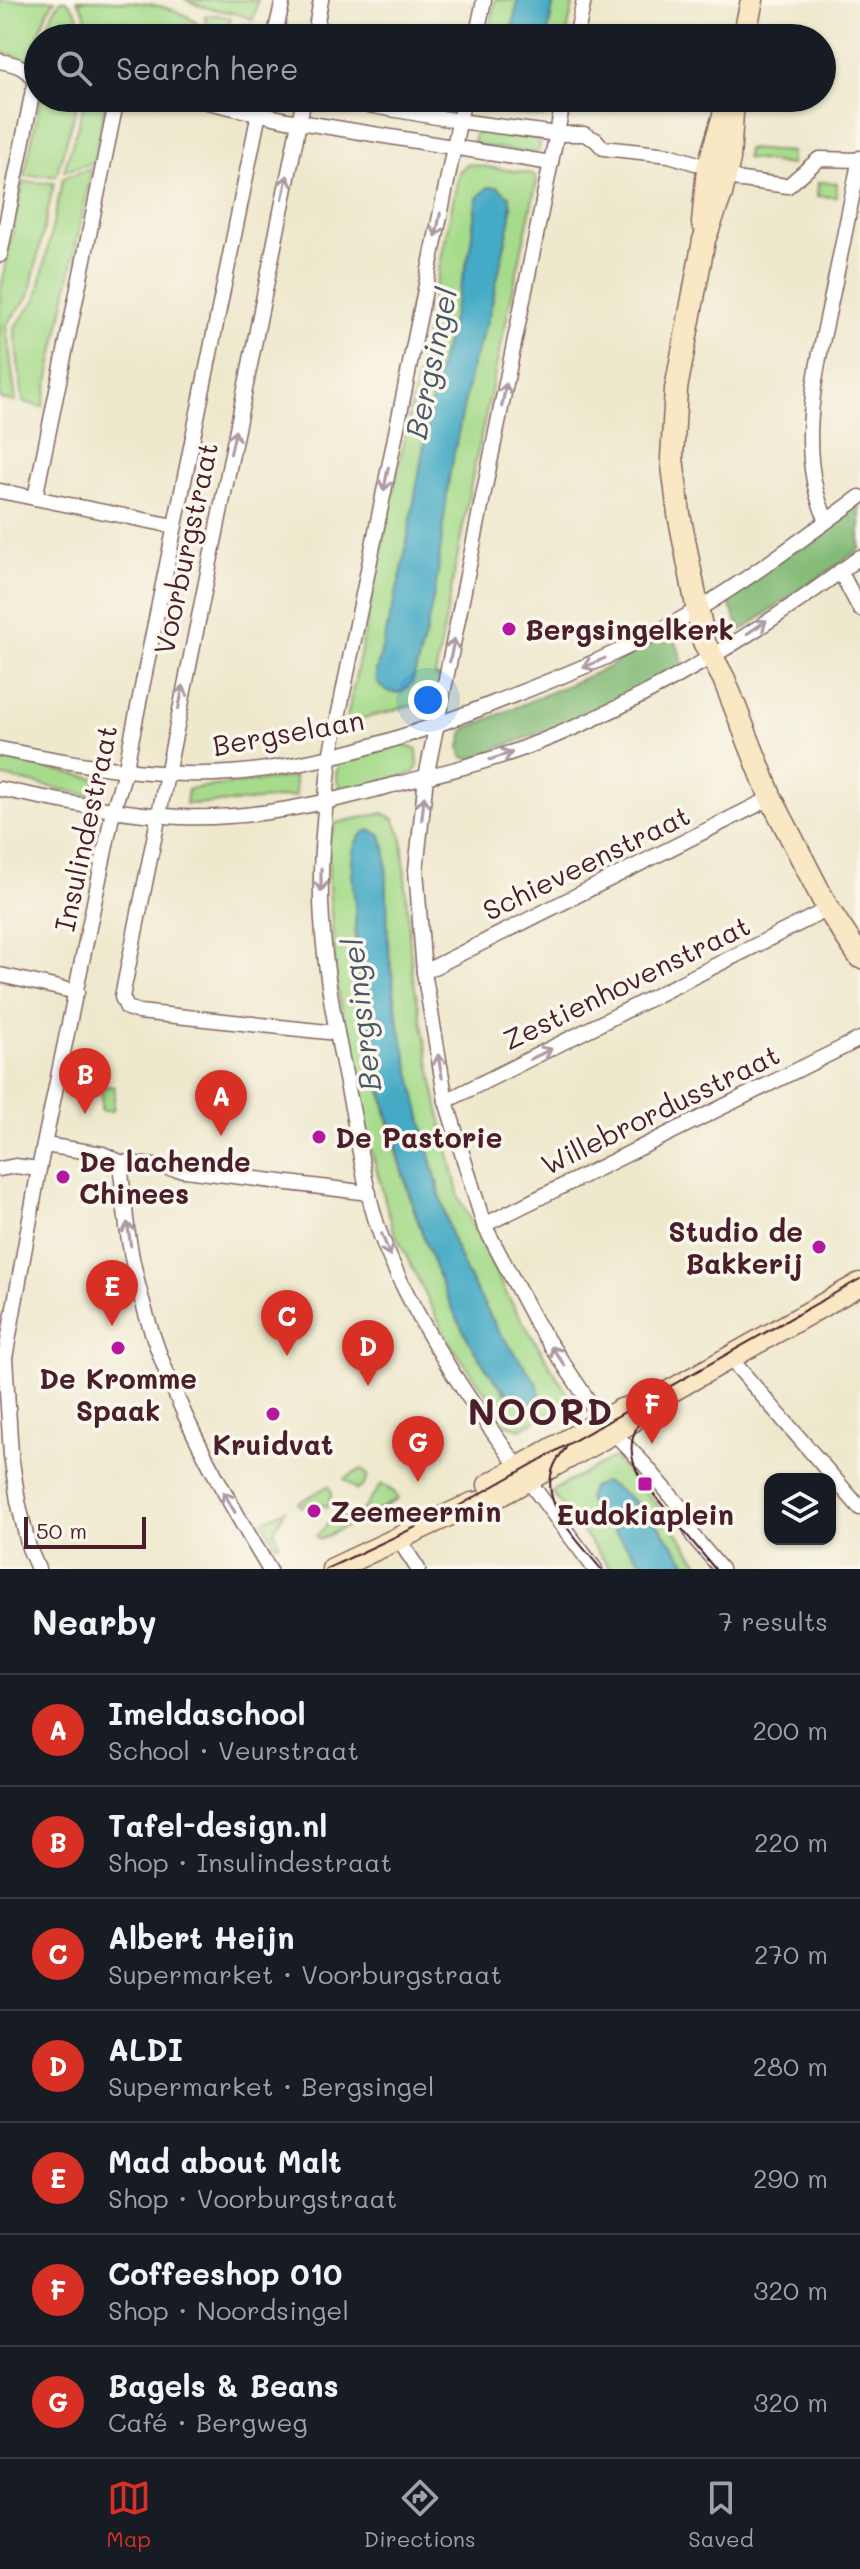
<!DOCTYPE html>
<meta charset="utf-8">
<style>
:root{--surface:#171b24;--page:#20242c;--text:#f1f3f6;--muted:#9ea1a6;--line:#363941;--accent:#d93025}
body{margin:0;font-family:Mali,sans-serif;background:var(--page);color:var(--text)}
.controls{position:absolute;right:24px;bottom:24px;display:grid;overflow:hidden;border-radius:16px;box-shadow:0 2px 6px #0004}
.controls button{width:72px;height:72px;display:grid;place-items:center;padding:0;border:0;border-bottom:2px solid var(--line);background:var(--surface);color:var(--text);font:40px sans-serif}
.scale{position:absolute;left:24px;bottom:20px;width:122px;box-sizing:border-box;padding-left:8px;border:4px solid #4a1f2b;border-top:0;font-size:22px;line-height:28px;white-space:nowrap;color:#4a1f2b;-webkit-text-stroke:6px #fbf7ec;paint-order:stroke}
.you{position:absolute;left:428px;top:700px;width:28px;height:28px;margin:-20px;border:6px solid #fff;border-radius:50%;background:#1a73e8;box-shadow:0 0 0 12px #1a73e833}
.badge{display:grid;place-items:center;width:52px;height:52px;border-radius:50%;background:var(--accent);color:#fff;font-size:26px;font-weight:700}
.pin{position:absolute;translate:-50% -66px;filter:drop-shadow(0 2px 4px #0008)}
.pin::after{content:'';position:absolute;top:42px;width:28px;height:24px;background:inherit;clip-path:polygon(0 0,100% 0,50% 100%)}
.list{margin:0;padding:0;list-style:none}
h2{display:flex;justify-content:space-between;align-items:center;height:104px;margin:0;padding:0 32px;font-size:34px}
h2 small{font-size:26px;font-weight:400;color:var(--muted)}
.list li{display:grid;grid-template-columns:52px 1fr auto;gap:24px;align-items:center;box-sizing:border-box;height:112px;padding:0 32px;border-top:2px solid var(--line)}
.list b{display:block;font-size:30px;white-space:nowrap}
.list p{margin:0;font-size:26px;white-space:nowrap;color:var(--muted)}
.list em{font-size:26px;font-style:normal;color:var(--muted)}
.icon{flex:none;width:44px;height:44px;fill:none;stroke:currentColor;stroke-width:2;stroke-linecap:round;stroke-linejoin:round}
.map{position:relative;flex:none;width:860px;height:1569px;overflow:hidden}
.search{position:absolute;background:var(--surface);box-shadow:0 2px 6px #0004;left:24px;right:24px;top:24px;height:88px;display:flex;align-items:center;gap:20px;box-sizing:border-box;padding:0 28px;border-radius:44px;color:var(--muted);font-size:30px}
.sheet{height:888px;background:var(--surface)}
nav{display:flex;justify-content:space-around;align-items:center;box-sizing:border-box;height:112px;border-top:2px solid var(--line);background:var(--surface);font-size:22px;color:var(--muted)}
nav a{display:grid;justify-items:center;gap:4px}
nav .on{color:var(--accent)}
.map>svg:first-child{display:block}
</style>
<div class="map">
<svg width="860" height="1569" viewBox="0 0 860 1569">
<rect width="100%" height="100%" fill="#fbf7ec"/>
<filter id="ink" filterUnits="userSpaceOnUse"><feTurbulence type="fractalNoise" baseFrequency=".0125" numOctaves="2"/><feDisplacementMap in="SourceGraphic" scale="16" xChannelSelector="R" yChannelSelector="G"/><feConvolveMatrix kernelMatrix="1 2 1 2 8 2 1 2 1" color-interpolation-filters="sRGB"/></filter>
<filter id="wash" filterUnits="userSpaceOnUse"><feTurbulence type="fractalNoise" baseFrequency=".006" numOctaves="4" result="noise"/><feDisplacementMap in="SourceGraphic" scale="32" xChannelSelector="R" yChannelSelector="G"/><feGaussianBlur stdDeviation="1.8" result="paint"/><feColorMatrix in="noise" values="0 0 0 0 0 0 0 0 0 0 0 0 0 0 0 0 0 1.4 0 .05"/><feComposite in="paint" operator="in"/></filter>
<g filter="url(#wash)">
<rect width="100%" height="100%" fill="#eee8cc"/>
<g fill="#a7db8c" stroke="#787d5c" stroke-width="2" fill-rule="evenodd">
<path d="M0,0H55L48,10L29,60L0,51Z"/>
<path d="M61,0H67L78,15L84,38H43L53,12Z"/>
<path d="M77,0C119,0 193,0 207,38H90L84,11Z"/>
<path d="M186,0H258L253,20C232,9 207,12 186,0Z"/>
<path d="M495,0H518L510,38H488Z"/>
<path d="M554,0H574L566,38H547Z"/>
<path d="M217,15L231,18L229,25L240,29L242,24L252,26L249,38H213L204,16Z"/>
<path d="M41,98H79L56,176H24Z"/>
<path d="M86,98H107L93,163L64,171Z"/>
<path d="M475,98H554L551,111L543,118L483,110Z"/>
<path d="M480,130L536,138L540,143L539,150L534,154L478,145L473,142L475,133Z"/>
<path d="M747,149L791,152V165L746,158Z"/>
<path d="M467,164L533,174L537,180L473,473L435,676L441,678L437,699L346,723L459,172ZM512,206L490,312L472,366L460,419L449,478L426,633L412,683L376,672L402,570L435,383L470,250L475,207Z"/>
<path d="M92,168L43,407L23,402L14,328L37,298L63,178Z"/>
<path d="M23,182L54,183L29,296L6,325L16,402L0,399V293Z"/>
<path d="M818,182L837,183L836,197L817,196Z"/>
<path d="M403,745L417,750L418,766L413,773L351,790L342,789C334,779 334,769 343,760Z"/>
<path d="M0,758L97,779L93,796L0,776Z"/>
<path d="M294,777L296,796L239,802L186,804L188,789Z"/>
<path d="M383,813L394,819L402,836L412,972L437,1102L459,1197L508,1297L569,1396L566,1404L521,1429L510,1426L449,1342L393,1229L371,1149L337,989L329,887L328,840L336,823ZM386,851L388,944L402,1047L452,1239L466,1272L498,1330L505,1394C428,1286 390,1151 367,1020C361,988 352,951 356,918C358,902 379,867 386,851Z"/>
<path d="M102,1086L115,1087L113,1111H101Z"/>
<path d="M613,1458L655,1502L703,1569H691C668,1536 642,1499 604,1482L592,1507L648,1569H611L552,1493L555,1489Z"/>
<path d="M362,1469L368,1475L364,1485L357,1490L344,1479Z"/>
<path d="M382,1484L395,1493L398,1499L360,1520L358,1516Z"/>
<path d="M328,1486L332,1492L328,1507L313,1502L301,1507L298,1503Z"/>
<path d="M285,1510L274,1531L279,1543L275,1545L263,1521Z"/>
<path d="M338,1514L348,1518L351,1524L319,1540L316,1536Z"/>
</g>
<g fill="#85bb78" stroke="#686d52" stroke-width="2">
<path d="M860,502V549L741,631L726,597Z"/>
<path d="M672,630L684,666L563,724L471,759L462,757L460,747L465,729L607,668Z"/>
</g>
<g fill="#45aac5" stroke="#486478" stroke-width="2">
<path d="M518,0H554L547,38H510Z"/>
<path d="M488,187H498L510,197L511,217L490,312L472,366L449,478L437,579L426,633L412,683L402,692L394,693C381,690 376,685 376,672L402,570L435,383L470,250L477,198Z"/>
<path d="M370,830L381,835L386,851L388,944L397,1017L440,1196L452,1239L466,1272L498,1330L537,1383L540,1393L532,1403L523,1405C434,1351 371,1063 358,962C355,944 356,925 355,907C354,886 343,837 370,830Z"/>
<path d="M604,1482C642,1500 668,1536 691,1569H648L592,1507L588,1499L592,1487Z"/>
</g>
</g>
<g filter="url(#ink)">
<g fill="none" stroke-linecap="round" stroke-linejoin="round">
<g stroke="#836563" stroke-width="17">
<g id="street">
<path d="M274,38L283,0"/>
<path d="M314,38L321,0"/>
<path d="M476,38L484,0"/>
<path d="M576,38L584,0"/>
<path d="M0,61C16,64 25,67 35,80L0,255"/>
<path d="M190,98L287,120L551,163"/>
<path d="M304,98L122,997L127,1008L139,1012L337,1033"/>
<path d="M328,98L459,121L557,134H584L596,140L603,148L669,155L695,163"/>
<path d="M464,98L330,757C325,812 318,866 322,921C326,986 340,1049 353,1113C361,1158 368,1206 386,1249C435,1365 520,1469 595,1569"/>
<path d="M564,98L426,777L416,870L424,972L446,1101L484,1225L536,1323L602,1421L645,1465L683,1510L693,1536L721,1569"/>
<path d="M720,173L742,180L788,186L819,159L860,160"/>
<path d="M0,491L174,526"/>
<path d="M35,498L117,98"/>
<path d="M827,521C793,451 818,364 833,291C842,247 851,202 860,158"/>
<path d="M840,571L860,609"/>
<path d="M0,749C61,761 123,773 186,774C297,777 413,736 514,695C576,671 638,645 695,611C752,577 806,536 860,497"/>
<path d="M0,789C60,801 119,814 180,817C250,820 322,804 389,786C434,775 480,764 524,748C644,703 757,634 860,557"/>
<path d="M424,972L771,798"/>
<path d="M0,975L77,992"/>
<path d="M446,1101L828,909"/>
<path d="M45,1145L103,1154L120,1162L369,1193"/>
<path d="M120,1162C123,1188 125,1215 129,1241C148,1359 208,1468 269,1569"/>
<path d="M0,1169L15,1166L39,1169"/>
<path d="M484,1225L860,1039"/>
<path d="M729,1357L860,1508"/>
<path d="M399,1540L418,1569"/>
<path d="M38,1569L29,1548L18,1501L11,1455L5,1358L39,1169L113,811L125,771L262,98"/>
</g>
</g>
<g stroke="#836563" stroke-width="25">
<g id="secondary">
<path d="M744,38L752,0"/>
<path d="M733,98L729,159L721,194L704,240L676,389L672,458L679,514L704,642L724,679L771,798L828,909L860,957"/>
<path d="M703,223L708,168L725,112"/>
<path d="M489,1485L621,1410L642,1404"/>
<path d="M333,1569L472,1504L487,1502L612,1433L632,1421L655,1400L860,1284"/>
</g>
</g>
<use href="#street" stroke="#fff" stroke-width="14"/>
<use href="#secondary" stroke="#fae7c3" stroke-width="22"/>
<g stroke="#4a1f2b" stroke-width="2">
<path d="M658,1403C632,1423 623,1449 641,1479L715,1569"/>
<path d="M566,1448C525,1492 573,1534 601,1569"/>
<path d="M326,1569L448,1512L860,1279"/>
</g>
</g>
<defs><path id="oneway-shaft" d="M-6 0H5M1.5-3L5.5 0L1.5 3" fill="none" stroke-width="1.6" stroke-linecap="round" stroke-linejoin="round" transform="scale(2)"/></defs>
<g stroke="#ae9aa0">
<use href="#oneway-shaft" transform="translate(285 187) rotate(-78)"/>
<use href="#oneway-shaft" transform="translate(438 225) rotate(101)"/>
<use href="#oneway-shaft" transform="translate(504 395) rotate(-79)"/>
<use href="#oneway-shaft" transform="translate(233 442) rotate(-78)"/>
<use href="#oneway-shaft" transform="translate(386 479) rotate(101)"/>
<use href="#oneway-shaft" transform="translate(757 627) rotate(-34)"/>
<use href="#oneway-shaft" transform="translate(452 650) rotate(-79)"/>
<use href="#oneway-shaft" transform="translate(594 663) rotate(156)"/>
<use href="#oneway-shaft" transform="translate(181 697) rotate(-78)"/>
<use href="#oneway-shaft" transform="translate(501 756) rotate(-18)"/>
<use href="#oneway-shaft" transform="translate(423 808) rotate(-84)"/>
<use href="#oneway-shaft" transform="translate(321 880) rotate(90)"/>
<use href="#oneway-shaft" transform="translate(541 1054) rotate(-26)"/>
<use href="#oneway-shaft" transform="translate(440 1066) rotate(-100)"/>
<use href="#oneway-shaft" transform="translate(129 1234) rotate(-98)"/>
<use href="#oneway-shaft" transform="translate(386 1245) rotate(69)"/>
<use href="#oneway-shaft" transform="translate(558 1356) rotate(-125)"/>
<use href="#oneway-shaft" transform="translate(229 1502) rotate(-120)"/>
</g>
</g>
<g fill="#b5179e" stroke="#fbf7ec" stroke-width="3">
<circle cx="509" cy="629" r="8"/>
<circle cx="319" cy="1137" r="8"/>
<circle cx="63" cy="1177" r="8"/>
<circle cx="819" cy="1247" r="8"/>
<circle cx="118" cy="1348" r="8"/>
<circle cx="273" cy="1414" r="8"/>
<rect x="637" y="1476" width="16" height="16" rx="4"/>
<circle cx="314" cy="1511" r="8"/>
</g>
<g text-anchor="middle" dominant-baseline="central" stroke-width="7" stroke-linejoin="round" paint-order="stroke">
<g font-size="28" fill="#4a1f2b" stroke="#fbf7ec">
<text transform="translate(185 548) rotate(-78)">Voorburgstraat</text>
<text transform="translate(288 732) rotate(-10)">Bergselaan</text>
<text transform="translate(85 828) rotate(-78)">Insulindestraat</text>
<text transform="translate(586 862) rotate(-26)">Schieveenstraat</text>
<text transform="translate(626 982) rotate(-26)">Zestienhovenstraat</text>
<text transform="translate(660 1109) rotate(-26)">Willebrordusstraat</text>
</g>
<g font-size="28" font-weight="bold" fill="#4a1f2b" stroke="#fbf7ec" text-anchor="start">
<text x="525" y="629">Bergsingelkerk</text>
<text x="335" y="1137">De Pastorie</text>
<text x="79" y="1161">De lachende<tspan x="79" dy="32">Chinees</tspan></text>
<text x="803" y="1231" text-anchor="end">Studio de<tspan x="803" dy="32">Bakkerij</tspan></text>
<text x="118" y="1378" text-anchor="middle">De Kromme<tspan x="118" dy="32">Spaak</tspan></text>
<text x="273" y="1444" text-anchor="middle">Kruidvat</text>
<text x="330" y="1511">Zeemeermin</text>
<text x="645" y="1514" text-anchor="middle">Eudokiaplein</text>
</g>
<g font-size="30" font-style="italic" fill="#485769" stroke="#fbf7ec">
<text transform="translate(430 363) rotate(-78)">Bergsingel</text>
<text transform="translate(360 1015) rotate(-97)">Bergsingel</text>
</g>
<g font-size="36" font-weight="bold" letter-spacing="2" fill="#4a1f2b" stroke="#fbf7ec">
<text x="541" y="1410">NOORD</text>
</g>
</g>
</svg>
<div class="controls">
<button><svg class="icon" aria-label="layers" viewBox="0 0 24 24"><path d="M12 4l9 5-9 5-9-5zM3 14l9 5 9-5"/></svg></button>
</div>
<div class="scale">50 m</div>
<div class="you"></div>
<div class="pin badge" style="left:221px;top:1136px">A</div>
<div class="pin badge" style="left:85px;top:1114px">B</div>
<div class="pin badge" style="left:287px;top:1356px">C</div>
<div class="pin badge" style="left:368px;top:1386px">D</div>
<div class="pin badge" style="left:112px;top:1326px">E</div>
<div class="pin badge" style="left:652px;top:1444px">F</div>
<div class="pin badge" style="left:418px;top:1482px">G</div>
<div class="search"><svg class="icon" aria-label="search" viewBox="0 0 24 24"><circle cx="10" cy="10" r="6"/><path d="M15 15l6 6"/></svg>Search here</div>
</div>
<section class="sheet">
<h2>Nearby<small>7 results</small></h2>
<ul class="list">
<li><span class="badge">A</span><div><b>Imeldaschool</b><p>School · Veurstraat</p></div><em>200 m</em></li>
<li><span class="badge">B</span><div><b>Tafel-design.nl</b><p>Shop · Insulindestraat</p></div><em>220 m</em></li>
<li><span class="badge">C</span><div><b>Albert Heijn</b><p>Supermarket · Voorburgstraat</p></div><em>270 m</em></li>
<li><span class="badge">D</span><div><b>ALDI</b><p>Supermarket · Bergsingel</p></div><em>280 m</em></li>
<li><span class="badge">E</span><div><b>Mad about Malt</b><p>Shop · Voorburgstraat</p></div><em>290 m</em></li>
<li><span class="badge">F</span><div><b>Coffeeshop 010</b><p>Shop · Noordsingel</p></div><em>320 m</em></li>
<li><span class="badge">G</span><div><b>Bagels &amp; Beans</b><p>Café · Bergweg</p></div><em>320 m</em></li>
</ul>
</section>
<nav>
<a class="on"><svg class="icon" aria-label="map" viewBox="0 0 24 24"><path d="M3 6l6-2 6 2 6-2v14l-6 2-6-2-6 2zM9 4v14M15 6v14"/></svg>Map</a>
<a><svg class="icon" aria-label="directions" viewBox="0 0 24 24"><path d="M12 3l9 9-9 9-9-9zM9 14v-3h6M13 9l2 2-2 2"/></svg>Directions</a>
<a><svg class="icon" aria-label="saved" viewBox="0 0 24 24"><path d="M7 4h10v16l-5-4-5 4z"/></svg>Saved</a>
</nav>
